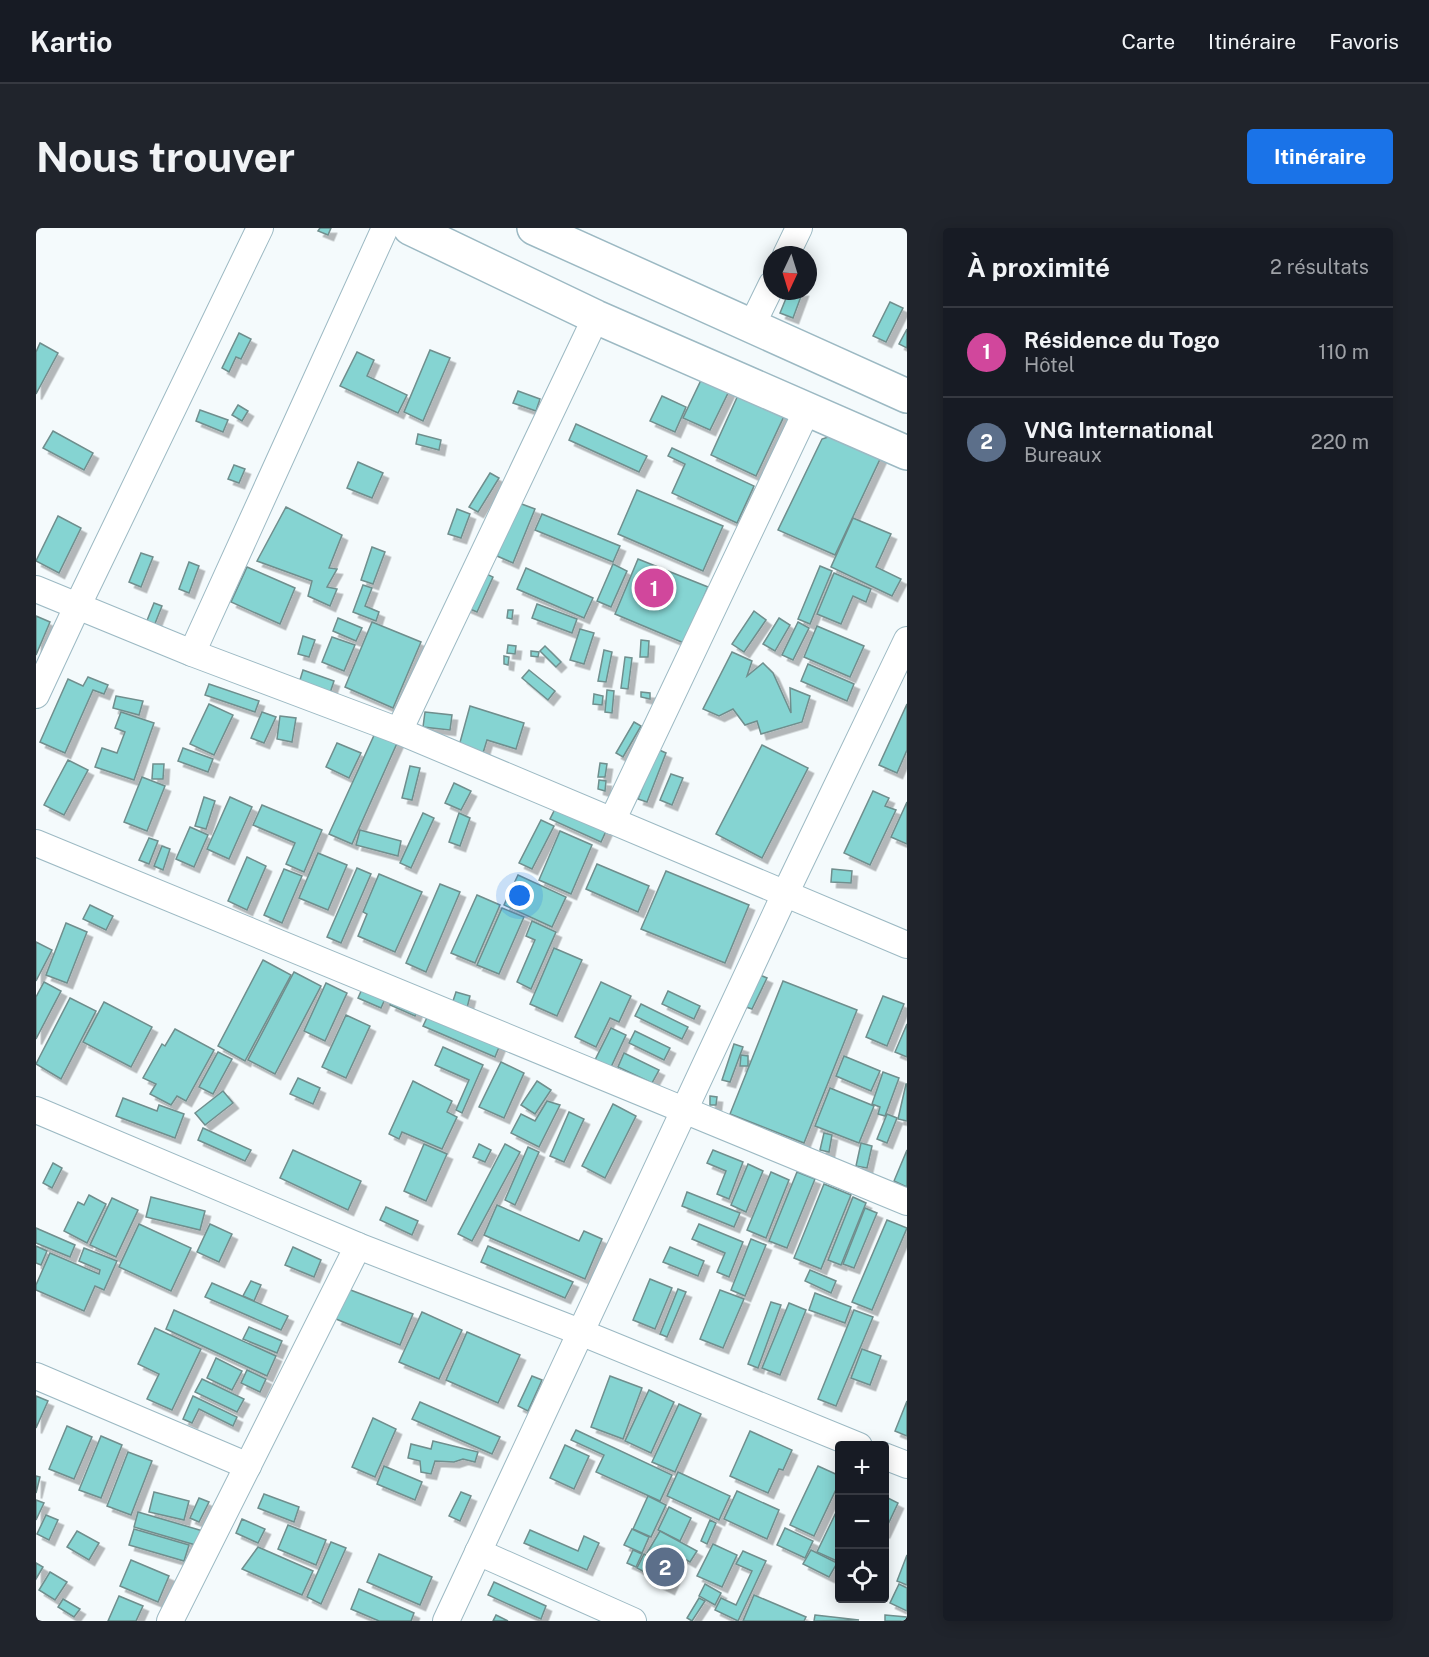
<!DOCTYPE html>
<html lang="fr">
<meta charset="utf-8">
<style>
:root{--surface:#171b24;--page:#20242c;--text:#f1f3f6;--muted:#9ea1a6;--line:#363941;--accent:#1a73e8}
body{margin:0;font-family:"Public Sans",sans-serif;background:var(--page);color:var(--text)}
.controls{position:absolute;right:18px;bottom:18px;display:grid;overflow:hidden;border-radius:6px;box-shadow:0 3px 15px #0003}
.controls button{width:54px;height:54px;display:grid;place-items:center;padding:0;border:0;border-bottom:2px solid var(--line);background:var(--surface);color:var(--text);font:30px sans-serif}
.compass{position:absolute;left:727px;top:18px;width:54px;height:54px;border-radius:50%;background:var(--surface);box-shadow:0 3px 15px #0003;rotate:184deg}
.you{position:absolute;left:484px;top:668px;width:21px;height:21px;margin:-15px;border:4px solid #fff;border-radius:50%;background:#1a73e8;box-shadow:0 0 0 9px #1a73e833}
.badge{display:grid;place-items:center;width:39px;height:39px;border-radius:50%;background:var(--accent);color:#fff;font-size:20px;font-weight:700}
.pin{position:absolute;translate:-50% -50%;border:3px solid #fff;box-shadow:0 2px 6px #0006}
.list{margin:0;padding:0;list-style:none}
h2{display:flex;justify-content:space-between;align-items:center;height:78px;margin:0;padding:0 24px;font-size:26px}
h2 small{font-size:20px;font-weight:400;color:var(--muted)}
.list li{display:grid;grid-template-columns:39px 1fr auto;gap:18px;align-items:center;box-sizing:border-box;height:90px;padding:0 24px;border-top:2px solid var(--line)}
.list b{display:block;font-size:22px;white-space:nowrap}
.list p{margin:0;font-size:20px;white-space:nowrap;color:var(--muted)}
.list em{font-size:20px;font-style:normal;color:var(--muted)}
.icon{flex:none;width:33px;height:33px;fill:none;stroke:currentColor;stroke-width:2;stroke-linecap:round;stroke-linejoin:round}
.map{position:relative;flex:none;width:871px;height:1393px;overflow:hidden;border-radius:6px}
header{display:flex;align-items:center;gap:36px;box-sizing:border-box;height:84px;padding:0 30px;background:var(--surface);border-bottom:2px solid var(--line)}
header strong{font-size:28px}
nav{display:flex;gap:33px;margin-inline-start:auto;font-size:21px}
.intro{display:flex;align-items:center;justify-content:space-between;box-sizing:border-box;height:144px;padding:0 36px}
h1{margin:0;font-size:42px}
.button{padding:15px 27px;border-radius:6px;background:var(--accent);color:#fff;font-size:21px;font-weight:700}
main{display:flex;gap:36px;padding:0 36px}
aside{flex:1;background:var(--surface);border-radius:6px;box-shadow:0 3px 15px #0003}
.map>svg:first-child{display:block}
</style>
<header>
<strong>Kartio</strong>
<nav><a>Carte</a><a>Itinéraire</a><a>Favoris</a></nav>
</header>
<div class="intro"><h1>Nous trouver</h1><a class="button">Itinéraire</a></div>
<main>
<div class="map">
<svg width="871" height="1393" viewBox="0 0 871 1393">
<defs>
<filter id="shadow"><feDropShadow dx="5.5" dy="5.5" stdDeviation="0" flood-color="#0004"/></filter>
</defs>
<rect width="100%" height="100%" fill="#f4fafc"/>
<g fill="#85d4d2" stroke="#6f8e8d" stroke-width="1.5" filter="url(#shadow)">
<path d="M284,0H295L292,7L282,3Z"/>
<path d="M753,63H767L757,90L744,85Z"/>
<path d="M854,74L867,80L850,114L837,108Z"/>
<path d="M871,101V120L863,116Z"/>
<path d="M203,105L215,111L205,131L200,129L193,144L186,140Z"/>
<path d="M4,115L22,125L0,166V124Z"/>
<path d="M394,122L414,130L387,193L368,184Z"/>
<path d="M321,124L338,132L331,148L371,167L362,185L304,158Z"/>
<path d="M667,148L694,161L674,202L647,190Z"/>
<path d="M482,163L504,171L500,183L477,175Z"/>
<path d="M703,165L749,186L720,248L675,227Z"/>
<path d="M626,168L650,179L639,204L614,193Z"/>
<path d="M202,177L212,183L206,193L196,187Z"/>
<path d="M164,182L192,192L187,204L160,193Z"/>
<path d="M540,196L611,228L603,244L533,212Z"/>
<path d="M17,203L57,225L48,242L7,220Z"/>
<path d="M382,206L405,212L403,222L380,216Z"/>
<path d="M798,207L845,229L799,327L742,302L786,211Z"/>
<path d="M636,220L718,258L701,295L636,265L649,236L632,228Z"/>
<path d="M322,234L347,245L336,270L311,260Z"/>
<path d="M198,237L209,241L203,255L192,251Z"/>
<path d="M454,245L463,250L442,284L433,279Z"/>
<path d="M601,262L687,298L667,343L582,306Z"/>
<path d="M483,275L499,281L477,335L461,328Z"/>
<path d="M250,279L306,307L293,340L301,341L291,359L301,361L294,378L272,368L276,353L221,333Z"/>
<path d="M421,281L434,286L425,310L412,306Z"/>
<path d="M506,286L584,318L577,334L499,302Z"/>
<path d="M22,288L45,300L23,345L0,333Z"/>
<path d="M817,290L855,306L840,339L865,351L856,368L795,339Z"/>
<path d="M336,319L349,324L337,356L325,352Z"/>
<path d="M105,325L117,329L105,359L93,354Z"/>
<path d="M602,331L672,359L648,415L579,386Z"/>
<path d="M153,334L163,338L153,365L143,361Z"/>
<path d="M577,336L591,343L575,379L561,373Z"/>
<path d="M784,338L796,343L774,396L762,391Z"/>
<path d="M211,339L259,360L244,396L195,374Z"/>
<path d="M490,340L557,370L548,390L481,361Z"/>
<path d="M444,343L457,349L441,384L427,378Z"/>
<path d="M798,345L835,361L830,374L817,368L805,396L781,386Z"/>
<path d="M327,357L336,360L329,378L343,384L340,393L317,384Z"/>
<path d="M118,375L126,378L116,403L108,400Z"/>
<path d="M501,376L541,391L536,405L496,390Z"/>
<path d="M472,382H477L476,391L471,390Z"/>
<path d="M718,383L730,392L708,424L696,416Z"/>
<path d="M0,388L14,394L0,427Z"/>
<path d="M302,390L326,400L320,413L297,403Z"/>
<path d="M743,390L754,397L739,423L727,416Z"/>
<path d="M336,394L385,414L357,480L309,459Z"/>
<path d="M762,394L773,400L757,432L746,427Z"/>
<path d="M781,398L828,418L814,449L768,429Z"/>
<path d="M544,401L558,405L548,436L534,432Z"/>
<path d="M267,408L279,412L273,429L262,426Z"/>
<path d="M296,409L319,417L308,443L286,434Z"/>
<path d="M605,412L613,413L612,429H604Z"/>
<path d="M472,417L480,418L479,426L471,425Z"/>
<path d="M509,418L525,434L520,439L504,423Z"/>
<path d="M568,422L576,424L570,454L562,453Z"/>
<path d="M495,423L503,424L502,429L495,428Z"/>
<path d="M696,424L716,433L711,448L727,435L737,445L755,485L754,460L774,468L766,494L725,506L721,493L709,497L697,481L683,488L667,481Z"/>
<path d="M468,428L473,429L472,437L468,436Z"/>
<path d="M589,429L596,430L592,461L585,460Z"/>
<path d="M772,436L818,456L811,473L765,453Z"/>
<path d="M267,442L298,453L294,465L263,455Z"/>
<path d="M493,442L519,463L512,472L486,450Z"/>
<path d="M52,449L72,457L68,466L57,462L29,525L4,514L32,451L47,458Z"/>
<path d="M173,456L223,473L219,484L169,467Z"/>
<path d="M571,462L578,463L576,485L569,484Z"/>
<path d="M605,464L614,465V471L605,469Z"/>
<path d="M558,466L567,468L566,477L557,476Z"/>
<path d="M80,468L107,473L103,487L77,480Z"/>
<path d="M173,476L197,487L178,527L154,516Z"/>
<path d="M871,476V522L861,545L843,537Z"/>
<path d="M434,478L488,495L480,521L451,512L447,525L423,518Z"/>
<path d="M85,484L118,495L98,552L59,539L66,520L81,525L89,504L79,500Z"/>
<path d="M226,484L240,489L228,515L215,510Z"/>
<path d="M389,484L416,487L414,502L387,499Z"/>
<path d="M244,488L260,490L256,514L241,511Z"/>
<path d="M598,494L605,498L587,529L580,525Z"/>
<path d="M340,503L362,513L316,616L293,606Z"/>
<path d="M301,515L325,525L313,550L290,539Z"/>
<path d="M726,517L772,540L726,630L680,606Z"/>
<path d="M147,520L177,531L172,544L142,533Z"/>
<path d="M621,521L630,525L611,574L602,571Z"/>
<path d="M32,532L52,542L28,587L8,577Z"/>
<path d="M564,535L571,536L569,549H562Z"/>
<path d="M117,536H128L127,551H116Z"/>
<path d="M374,538L384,540L376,572L366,570Z"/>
<path d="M635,546L647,550L636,577L624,572Z"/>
<path d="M106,549L129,558L111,603L88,594Z"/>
<path d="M563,552L570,553L569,563L562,561Z"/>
<path d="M418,555L435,563L425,582L409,575Z"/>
<path d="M837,563L853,570L849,578L860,582L834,637L808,625Z"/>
<path d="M168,569L179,573L170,601L159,598Z"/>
<path d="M194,569L216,579L193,631L171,621Z"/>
<path d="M871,574V616L855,609Z"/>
<path d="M226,577L286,602L268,644L250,636L259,615L217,597Z"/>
<path d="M521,577L571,601L565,614L514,591Z"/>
<path d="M387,585L398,590L375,640L364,635Z"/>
<path d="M423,585L434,590L424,618L413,614Z"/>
<path d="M505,592L518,598L496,641L483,635Z"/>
<path d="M154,599L172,607L158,639L140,631Z"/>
<path d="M324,602L365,613L362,628L320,617Z"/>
<path d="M524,603L556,617L535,666L503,652Z"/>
<path d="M113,610L122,613L113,636L103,632Z"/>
<path d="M126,618L134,621L127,642L118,638Z"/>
<path d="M282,625L311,637L292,682L263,670Z"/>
<path d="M211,629L230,638L211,682L192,673Z"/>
<path d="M561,636L613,658L602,684L550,661Z"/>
<path d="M321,640L335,646L305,715L291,709Z"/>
<path d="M248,641L266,648L246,695L228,687Z"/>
<path d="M796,641L816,643L815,655L795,654Z"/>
<path d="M630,643L713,677L689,735L605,701Z"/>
<path d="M343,646L386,664L359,724L322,708L331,686L327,684Z"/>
<path d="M482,647L530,669L516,699L468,677Z"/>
<path d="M404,656L424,664L390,744L370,735Z"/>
<path d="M441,667L464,677L439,735L415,725Z"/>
<path d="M54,677L77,688L70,702L47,691Z"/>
<path d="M466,680L488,689L463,746L441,737Z"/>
<path d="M496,693L520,704L495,761L481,754L499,712L490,708Z"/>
<path d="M30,695L51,704L31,755L10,747Z"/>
<path d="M0,714L16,722L0,753Z"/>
<path d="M518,720L546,732L521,788L494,776Z"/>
<path d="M227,732L255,747L209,833L182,818Z"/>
<path d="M258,744L285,758L239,846L212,832Z"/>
<path d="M724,747L731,750L716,781L710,779Z"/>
<path d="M330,752L353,762L345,780L322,770Z"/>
<path d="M747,753L821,782L768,915L694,886Z"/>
<path d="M8,754L25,763L0,811V769Z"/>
<path d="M565,754L595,768L583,794L574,790L560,819L539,809Z"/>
<path d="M290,755L311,765L289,813L268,803Z"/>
<path d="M632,763L664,778L658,791L626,776Z"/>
<path d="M420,764L434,768L431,780L416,776Z"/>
<path d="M360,765L384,775L379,788L354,777Z"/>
<path d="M847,768L868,776L851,818L830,809Z"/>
<path d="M34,770L60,783L25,851L0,836Z"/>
<path d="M68,774L116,799L95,839L47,814Z"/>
<path d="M605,776L652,799L646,811L599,788Z"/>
<path d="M395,781L466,812L459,829L387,798Z"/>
<path d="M310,787L334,798L310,850L286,839Z"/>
<path d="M871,796V829L859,824Z"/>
<path d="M575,800L590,807L575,839L559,832Z"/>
<path d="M139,801L178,822L150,873L141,868L135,877L114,866L120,856L107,850L126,816L129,818Z"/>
<path d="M599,803L634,820L628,832L593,815Z"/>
<path d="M698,816L707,819L694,854L686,852Z"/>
<path d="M407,819L447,837L426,885L420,882L433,852L399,837Z"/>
<path d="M182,824L196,831L177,866L163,859Z"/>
<path d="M588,825L623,842L616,855L582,839Z"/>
<path d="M705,827L712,828V838H704Z"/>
<path d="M808,828L844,843L835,863L800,848Z"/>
<path d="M465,834L488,845L468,890L443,879Z"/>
<path d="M847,844L863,850L849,888L842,886L844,879L836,876Z"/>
<path d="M262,850L284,860L277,876L254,866Z"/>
<path d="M377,853L416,873L411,884L421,889L406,921L366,904L363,911L353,906Z"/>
<path d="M501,853L515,862L499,886L485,877Z"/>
<path d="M870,856H871V893L862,891Z"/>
<path d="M794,860L838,878L823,915L779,898Z"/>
<path d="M187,863L197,875L169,897L159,885Z"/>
<path d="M674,868L681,869L680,877H674Z"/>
<path d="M87,870L121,883L123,877L148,886L139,910L80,888Z"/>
<path d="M511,873L524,877L503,919L475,905L485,886L499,893Z"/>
<path d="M577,876L600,888L569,950L546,938Z"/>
<path d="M533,884L548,891L528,934L514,928Z"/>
<path d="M851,886L861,890L851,915L841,911Z"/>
<path d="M167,900L215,922L209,933L162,912Z"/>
<path d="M788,905L796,907L793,924L784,922Z"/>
<path d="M825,915L836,918L831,940L820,938Z"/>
<path d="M388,916L411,926L390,973L368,963Z"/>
<path d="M443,916L455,922L449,934L437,929Z"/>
<path d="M469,916L484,924L436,1013L422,1006Z"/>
<path d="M492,919L503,924L479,977L469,972Z"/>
<path d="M257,922L325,953L312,982L244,950Z"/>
<path d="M677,922L707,934L693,971L681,966L690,943L671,935Z"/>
<path d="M871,922V959L858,953Z"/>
<path d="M17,935L26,940L16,960L7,955Z"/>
<path d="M712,936L727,943L710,984L695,977Z"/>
<path d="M735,944L753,952L730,1010L711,1002Z"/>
<path d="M761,944L779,951L751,1020L733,1013Z"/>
<path d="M788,956L815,967L785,1041L758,1030Z"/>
<path d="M651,964L704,985L698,999L646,978Z"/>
<path d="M53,967L70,976L51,1015L28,1003L42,974L48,977Z"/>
<path d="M115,969L169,983L164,1002L110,989Z"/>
<path d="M817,969L830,975L805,1037L792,1032Z"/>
<path d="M76,970L102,982L80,1029L54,1017Z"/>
<path d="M461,977L543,1013L548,1003L566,1011L549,1051L448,1007Z"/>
<path d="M350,979L382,993L376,1007L344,992Z"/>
<path d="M829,980L841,985L818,1040L807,1036Z"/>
<path d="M851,992L871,1000L836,1082L816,1074Z"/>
<path d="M103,996L155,1020L135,1063L83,1039Z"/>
<path d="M174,996L196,1006L183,1034L161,1024Z"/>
<path d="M663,996L707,1014L693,1049L681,1044L689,1025L656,1011Z"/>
<path d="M0,1000L39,1017L34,1029L0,1015Z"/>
<path d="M715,1011L730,1017L709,1068L695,1062Z"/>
<path d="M0,1018L11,1023L5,1037L0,1035Z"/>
<path d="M452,1018L537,1054L529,1070L445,1034Z"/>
<path d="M257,1019L285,1032L278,1049L249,1037Z"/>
<path d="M634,1019L668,1033L662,1048L627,1034Z"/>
<path d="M48,1020L81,1033L68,1062L59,1058L48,1083L0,1062V1057L14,1025L63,1046L64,1042L43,1033Z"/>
<path d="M774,1042L800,1053L795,1065L769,1053Z"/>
<path d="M614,1051L636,1060L619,1101L597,1092Z"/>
<path d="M215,1053L225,1057L218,1073L207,1068Z"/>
<path d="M176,1055L252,1088L245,1102L169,1069Z"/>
<path d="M312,1061L377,1086L364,1117L300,1091Z"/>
<path d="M642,1061L650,1064L631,1109L624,1106Z"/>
<path d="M684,1062L708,1071L687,1120L664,1111Z"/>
<path d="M779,1065L815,1079L809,1095L773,1082Z"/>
<path d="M735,1074L745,1077L722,1140L712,1136Z"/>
<path d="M753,1075L770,1082L744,1147L726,1140Z"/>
<path d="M138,1082L240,1128L231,1148L130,1101Z"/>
<path d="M818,1082L837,1089L800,1178L782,1171Z"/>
<path d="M386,1084L426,1102L403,1151L363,1134Z"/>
<path d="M213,1099L246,1113L241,1125L207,1111Z"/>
<path d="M119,1100L165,1121L136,1182L111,1171L123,1146L102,1136Z"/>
<path d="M431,1104L484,1127L462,1175L410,1152Z"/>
<path d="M826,1121L845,1128L834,1157L815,1150Z"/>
<path d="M180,1130L206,1143L196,1162L171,1150Z"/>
<path d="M211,1142L230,1151L224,1164L205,1155Z"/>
<path d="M496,1148L506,1152L492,1183L482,1178Z"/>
<path d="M574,1148L606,1160L587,1211L555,1199Z"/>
<path d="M166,1151L208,1171L201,1184L159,1164Z"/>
<path d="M613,1162L638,1174L615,1225L589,1213Z"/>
<path d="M0,1168L12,1173L0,1200Z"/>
<path d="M157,1168L201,1189L197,1198L163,1181L156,1195L147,1191Z"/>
<path d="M871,1173V1208L859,1203Z"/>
<path d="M384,1174L464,1209L456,1226L376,1191Z"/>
<path d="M643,1176L665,1186L639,1244L616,1234Z"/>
<path d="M337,1190L360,1201L339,1249L316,1239Z"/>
<path d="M31,1198L56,1209L38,1251L13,1241Z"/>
<path d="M540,1202L636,1247L624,1273L560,1244L568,1227L535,1212Z"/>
<path d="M714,1203L756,1222L747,1242L743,1241L732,1265L694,1248Z"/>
<path d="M65,1208L86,1217L65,1270L43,1262Z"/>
<path d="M397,1213L442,1224L439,1234L427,1231L418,1234L399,1233L395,1246L385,1244L384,1233L372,1230L375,1216L395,1221Z"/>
<path d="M529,1217L553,1228L538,1261L514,1250Z"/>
<path d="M92,1224L116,1233L95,1287L71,1278Z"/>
<path d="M348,1238L386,1254L379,1272L341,1256Z"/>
<path d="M782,1238L804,1248V1253L778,1308L754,1297Z"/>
<path d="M642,1244L694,1268L683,1292L631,1268Z"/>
<path d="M0,1248L4,1249L0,1265Z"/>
<path d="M701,1263L743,1282L731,1311L688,1291Z"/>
<path d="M118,1264L153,1273L148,1292L113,1284Z"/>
<path d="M425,1264L435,1268L424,1293L413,1288Z"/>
<path d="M228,1266L263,1279L258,1294L222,1280Z"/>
<path d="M612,1268L630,1277L615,1309L597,1301Z"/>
<path d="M848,1268L862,1275L848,1305Z"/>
<path d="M163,1270L173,1274L163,1294L154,1290Z"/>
<path d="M0,1272L8,1275L0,1292Z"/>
<path d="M804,1276V1328L801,1333L781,1324Z"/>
<path d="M633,1279L655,1290L644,1313L622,1302Z"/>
<path d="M102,1284L167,1303L163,1318L98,1299Z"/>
<path d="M10,1287L22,1292L13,1312L1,1306Z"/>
<path d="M206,1291L229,1301L222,1315L200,1305Z"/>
<path d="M674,1292L680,1295L671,1316L665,1313Z"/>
<path d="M252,1297L290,1312L280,1337L242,1321Z"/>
<path d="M749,1300L777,1313L769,1330L741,1317Z"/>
<path d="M98,1301L153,1317L148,1333L93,1317Z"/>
<path d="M596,1301L613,1309L606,1325L588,1317Z"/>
<path d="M494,1302L542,1323L548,1308L563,1315L551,1342L488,1315Z"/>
<path d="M41,1303L63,1315L53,1332L31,1319Z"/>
<path d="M624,1303L661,1323L654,1334L627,1319L621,1330L611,1325Z"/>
<path d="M295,1314L310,1320L285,1376L271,1369Z"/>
<path d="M677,1316L701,1327L686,1359L661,1348Z"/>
<path d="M222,1319L277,1343L266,1367L206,1341Z"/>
<path d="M597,1322L606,1326L600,1339L591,1335Z"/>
<path d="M775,1322L801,1335L793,1349L767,1336Z"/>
<path d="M707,1323L730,1333L702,1393L679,1382L685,1370L700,1377L716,1343L700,1336Z"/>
<path d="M343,1326L396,1349L384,1377L331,1354Z"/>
<path d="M608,1326L620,1333L612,1346L601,1340Z"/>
<path d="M871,1327V1357L861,1353Z"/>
<path d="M95,1332L133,1348L122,1374L84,1358Z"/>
<path d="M0,1335L7,1339L0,1351Z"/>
<path d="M621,1339L639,1348L633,1361L615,1352Z"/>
<path d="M14,1344L31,1354L19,1372L3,1362Z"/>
<path d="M458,1354L510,1378L505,1391L452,1367Z"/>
<path d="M669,1356L685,1365L679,1377L663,1368Z"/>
<path d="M863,1356L871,1360V1383L854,1375Z"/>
<path d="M323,1361L378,1385L375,1393H343L315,1381Z"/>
<path d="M718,1367L770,1389L768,1393H707Z"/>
<path d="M83,1368L107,1378L100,1393H72Z"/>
<path d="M663,1370L669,1373L656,1393L651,1390Z"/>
<path d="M27,1371L44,1381L38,1389L22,1379Z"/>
<path d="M460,1387L472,1393H457Z"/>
<path d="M779,1387L823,1392L778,1393Z"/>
<path d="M849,1387L871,1389V1393H849Z"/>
</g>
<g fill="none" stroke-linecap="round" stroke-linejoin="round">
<g stroke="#9cb9c3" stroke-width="28">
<g id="street">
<path d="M750,27L763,0"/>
<path d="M715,99L736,56"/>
<path d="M0,361L156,425L363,503L871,717"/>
<path d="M156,425L349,0"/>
<path d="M0,467L41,379L224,0"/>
<path d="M363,503L560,89"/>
<path d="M576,593L772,180"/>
<path d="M0,615L871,974"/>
<path d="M0,882L322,1018L544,1104L823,1218"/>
<path d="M0,1148L212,1238"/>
<path d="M848,1228L871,1237"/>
<path d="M442,1324L597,1393"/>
<path d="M134,1393L322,1018"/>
<path d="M410,1393L749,666L871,412"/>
</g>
</g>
<g stroke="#9cb9c3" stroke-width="36">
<g id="secondary">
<path d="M374,0L560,89L871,225"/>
<path d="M498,0L871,168"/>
</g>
</g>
<use href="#street" stroke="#fff" stroke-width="26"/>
<use href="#secondary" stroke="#fff" stroke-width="33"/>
</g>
</svg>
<div class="controls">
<button>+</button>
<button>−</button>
<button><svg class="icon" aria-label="locate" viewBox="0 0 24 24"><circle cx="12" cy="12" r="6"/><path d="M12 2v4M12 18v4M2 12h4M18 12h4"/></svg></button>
</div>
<svg class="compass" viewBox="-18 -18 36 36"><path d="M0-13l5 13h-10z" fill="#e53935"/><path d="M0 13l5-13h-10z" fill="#9ea1a6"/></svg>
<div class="you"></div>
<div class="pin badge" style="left:618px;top:360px;background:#d1479c">1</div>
<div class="pin badge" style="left:629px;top:1339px;background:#5c6f8a">2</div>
</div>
<aside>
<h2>À proximité<small>2 résultats</small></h2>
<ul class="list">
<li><span class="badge" style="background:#d1479c">1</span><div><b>Résidence du Togo</b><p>Hôtel</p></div><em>110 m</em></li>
<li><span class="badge" style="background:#5c6f8a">2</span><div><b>VNG International</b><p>Bureaux</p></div><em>220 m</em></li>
</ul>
</aside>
</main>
